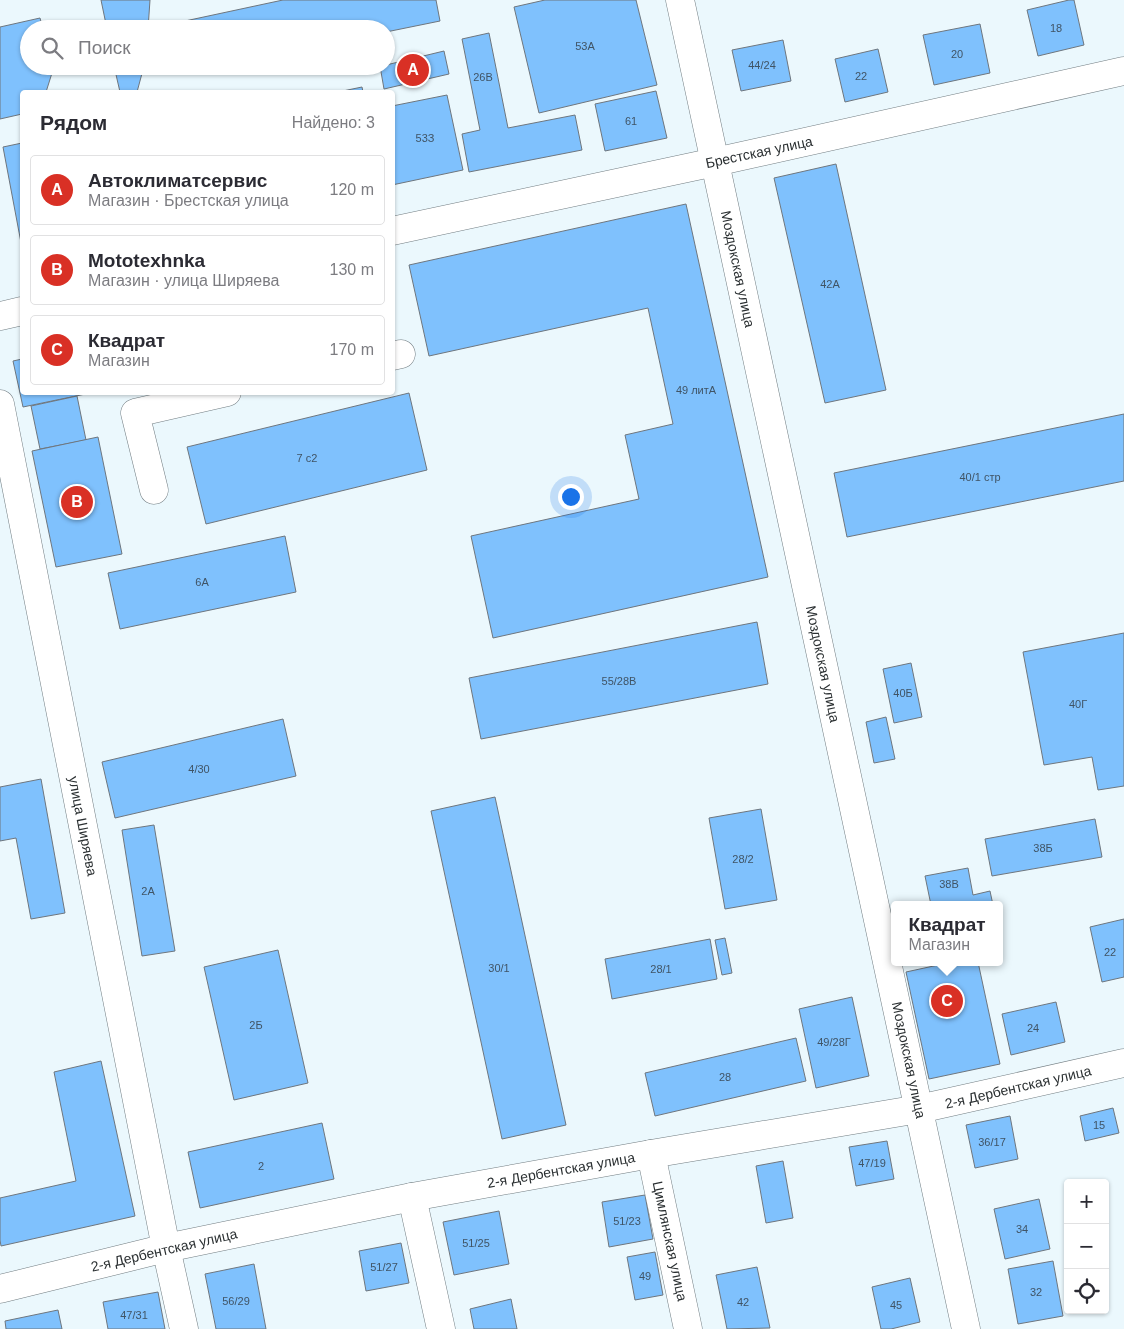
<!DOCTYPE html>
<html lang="ru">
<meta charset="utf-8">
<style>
:root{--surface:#fff;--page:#f7f7f7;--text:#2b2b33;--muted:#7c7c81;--line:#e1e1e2;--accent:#d93025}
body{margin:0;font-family:Arial,sans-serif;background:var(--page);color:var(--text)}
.controls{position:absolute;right:15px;bottom:15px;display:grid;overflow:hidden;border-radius:5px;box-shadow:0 1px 4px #0004}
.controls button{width:45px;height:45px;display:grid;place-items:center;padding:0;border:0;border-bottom:1px solid var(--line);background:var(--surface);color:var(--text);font:25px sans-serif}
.you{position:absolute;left:570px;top:496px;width:18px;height:18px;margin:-12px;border:4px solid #fff;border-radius:50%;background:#1a73e8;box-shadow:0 0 0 8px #1a73e833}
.badge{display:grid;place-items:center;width:32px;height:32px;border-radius:50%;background:var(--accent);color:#fff;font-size:16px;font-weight:700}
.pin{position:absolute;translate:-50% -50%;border:2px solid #fff;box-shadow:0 1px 5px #0006}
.popup{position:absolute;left:891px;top:901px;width:112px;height:65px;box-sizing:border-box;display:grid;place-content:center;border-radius:5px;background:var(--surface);filter:drop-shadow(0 1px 4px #0005);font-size:16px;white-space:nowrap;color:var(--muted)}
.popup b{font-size:19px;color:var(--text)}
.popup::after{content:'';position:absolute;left:50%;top:100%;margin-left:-10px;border:10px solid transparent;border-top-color:var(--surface)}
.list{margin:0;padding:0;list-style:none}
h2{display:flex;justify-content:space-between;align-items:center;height:65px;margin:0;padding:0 20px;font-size:21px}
h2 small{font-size:16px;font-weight:400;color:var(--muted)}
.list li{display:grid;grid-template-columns:32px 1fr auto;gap:15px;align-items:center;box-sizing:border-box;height:70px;margin:0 10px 10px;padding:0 10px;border:1px solid var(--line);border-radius:5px}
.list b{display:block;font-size:19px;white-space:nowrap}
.list p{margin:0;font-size:16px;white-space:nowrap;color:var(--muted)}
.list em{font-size:16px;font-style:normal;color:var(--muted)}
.icon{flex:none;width:28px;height:28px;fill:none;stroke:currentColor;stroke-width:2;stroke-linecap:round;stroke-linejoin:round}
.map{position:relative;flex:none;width:1124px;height:1329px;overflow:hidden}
.search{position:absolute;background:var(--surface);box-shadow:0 1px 4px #0004;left:20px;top:20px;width:375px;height:55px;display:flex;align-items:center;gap:12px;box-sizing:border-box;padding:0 18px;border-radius:28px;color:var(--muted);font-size:19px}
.panel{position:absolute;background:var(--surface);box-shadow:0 1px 4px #0004;left:20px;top:90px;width:375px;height:305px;border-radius:5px}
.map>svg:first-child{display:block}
</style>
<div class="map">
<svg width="1124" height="1329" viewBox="0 0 1124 1329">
<rect width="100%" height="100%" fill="#ebf8fd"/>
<g fill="#7fc1fd" stroke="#6e767e">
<path d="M101,0H150L148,29H107Z"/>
<path d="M283,0H436L440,21L386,32V29H186L185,21Z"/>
<path d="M545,0H636L657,85L539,113L514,7Z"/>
<path d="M1069,0H1074L1084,45L1038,56L1027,10Z"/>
<path d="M40,18L43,29H29V66H51L52,73L46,92H22V114L0,119V27Z"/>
<path d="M980,24L990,73L934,85L923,35Z"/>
<path d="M489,33L508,128L575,115L582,150L469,172L462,134L480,130L462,39Z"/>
<path d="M783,40L791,81L741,91L732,50Z"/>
<path d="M878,49L888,92L845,102L835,59Z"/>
<path d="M444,51L449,74L384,89L380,66H386V65Z"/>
<path d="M114,66H144L137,92H120Z"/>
<path d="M194,66H227L196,73Z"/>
<path d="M362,87L363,92H338Z"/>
<path d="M656,91L667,138L605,151L595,104Z"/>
<path d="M447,95L463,170L392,185V106Z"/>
<path d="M22,143V248L3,147Z"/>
<path d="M836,164L886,390L825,403L774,178Z"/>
<path d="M686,204L768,577L493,638L471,536L639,499L625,435L673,424L648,308L429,356L409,265Z"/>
<path d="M22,359V392H95L23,407L13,361Z"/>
<path d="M409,393L427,470L206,524L187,447Z"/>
<path d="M77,396L86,440L40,449L31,406Z"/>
<path d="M1124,414V481L847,537L834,473Z"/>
<path d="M98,437L122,554L56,567L32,451Z"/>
<path d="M285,536L296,592L120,629L108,573Z"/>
<path d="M757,622L768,684L481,739L469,678Z"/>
<path d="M1124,633V786L1098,790L1092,757L1044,765L1023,652Z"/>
<path d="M911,663L922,717L894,723L883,669Z"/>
<path d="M886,717L895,759L874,763L866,722Z"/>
<path d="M283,719L296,776L115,818L102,762Z"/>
<path d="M41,779L65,913L31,919L16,838L0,841V787Z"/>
<path d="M495,797L566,1125L502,1139L431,811Z"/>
<path d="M761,809L777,900L725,909L709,818Z"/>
<path d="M1095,819L1102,857L992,876L985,839Z"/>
<path d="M154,825L175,951L142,956L122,830Z"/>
<path d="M968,868L973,895L990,891L993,905H931L925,876Z"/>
<path d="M1124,919V977L1102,982L1090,927Z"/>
<path d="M725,938L732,973L722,975L715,940Z"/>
<path d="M710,939L717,979L612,999L605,959Z"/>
<path d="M278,950L308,1083L234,1100L204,967Z"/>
<path d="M952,962H978L1000,1064L929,1079L906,972Z"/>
<path d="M852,997L869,1076L816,1088L799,1009Z"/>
<path d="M1056,1002L1065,1042L1011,1055L1002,1014Z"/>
<path d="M796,1038L806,1081L655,1116L645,1073Z"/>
<path d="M101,1061L135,1216L1,1246L0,1240V1198L76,1181L54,1072Z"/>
<path d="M1113,1108L1119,1133L1085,1141L1080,1116Z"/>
<path d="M1010,1116L1018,1159L975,1168L966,1125Z"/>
<path d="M322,1123L334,1179L200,1208L188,1152Z"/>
<path d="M887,1141L894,1179L856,1186L849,1147Z"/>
<path d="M783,1161L793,1218L766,1223L756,1166Z"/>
<path d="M645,1195L653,1239L609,1247L602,1202Z"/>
<path d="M1039,1199L1050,1249L1005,1259L994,1209Z"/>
<path d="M499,1211L509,1264L454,1275L443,1222Z"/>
<path d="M401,1243L409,1283L366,1291L359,1251Z"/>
<path d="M655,1252L663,1295L635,1300L627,1257Z"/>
<path d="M1053,1261L1063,1316L1018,1324L1008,1269Z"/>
<path d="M254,1264L266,1329H216L205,1274Z"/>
<path d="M757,1267L770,1328L727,1329L716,1275Z"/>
<path d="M910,1278L920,1322L891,1329H881L872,1287Z"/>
<path d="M158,1292L165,1329H108L103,1302Z"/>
<path d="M511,1299L517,1329H474L470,1309Z"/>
<path d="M58,1310L62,1329H6L5,1321Z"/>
</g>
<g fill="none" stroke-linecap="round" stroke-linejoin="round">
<g stroke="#727d82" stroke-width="29">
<g id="minor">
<path d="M392,231L715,162L1124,71"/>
<path d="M0,316L22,311"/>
<path d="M392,356L401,354"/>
<path d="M0,404L166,1248L184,1329"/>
<path d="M154,490L135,413L227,392"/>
<path d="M651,1154L688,1329"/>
<path d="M412,1197L441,1329"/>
<path d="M0,1289L166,1248L412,1197L651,1154L919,1109L1124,1063"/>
</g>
</g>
<g stroke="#727d82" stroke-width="29">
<path id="major" d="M680,0L966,1329"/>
</g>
<use href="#minor" stroke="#fff" stroke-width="28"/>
<use href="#major" stroke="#fff" stroke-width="28"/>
</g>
<g text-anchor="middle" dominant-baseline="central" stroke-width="4.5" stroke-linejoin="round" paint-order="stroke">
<g font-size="11" fill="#405465">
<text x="1056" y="28">18</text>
<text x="585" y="46">53А</text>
<text x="957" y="54">20</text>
<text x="762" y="65">44/24</text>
<text x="861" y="76">22</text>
<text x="483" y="77">26В</text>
<text x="631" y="121">61</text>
<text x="425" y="138">53З</text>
<text x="830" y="284">42А</text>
<text x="696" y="390">49 литА</text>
<text x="307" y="458">7 с2</text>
<text x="980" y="477">40/1 стр</text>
<text x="202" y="582">6А</text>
<text x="619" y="681">55/28В</text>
<text x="903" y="693">40Б</text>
<text x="1078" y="704">40Г</text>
<text x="199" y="769">4/30</text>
<text x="1043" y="848">38Б</text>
<text x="743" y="859">28/2</text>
<text x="949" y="884">38В</text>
<text x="148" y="891">2А</text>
<text x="1110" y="952">22</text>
<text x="499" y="968">30/1</text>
<text x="661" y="969">28/1</text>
<text x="256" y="1025">2Б</text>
<text x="1033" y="1028">24</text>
<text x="834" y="1042">49/28Г</text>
<text x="725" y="1077">28</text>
<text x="1099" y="1125">15</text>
<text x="992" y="1142">36/17</text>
<text x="872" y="1163">47/19</text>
<text x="261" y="1166">2</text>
<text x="627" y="1221">51/23</text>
<text x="1022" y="1229">34</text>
<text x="476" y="1243">51/25</text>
<text x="384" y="1267">51/27</text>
<text x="645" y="1276">49</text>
<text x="1036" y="1292">32</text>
<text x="236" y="1301">56/29</text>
<text x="743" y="1302">42</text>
<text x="896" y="1305">45</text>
<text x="134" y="1315">47/31</text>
</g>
<g font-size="14" fill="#2b3032" stroke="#fff">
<text transform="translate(759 152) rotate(-12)">Брестская улица</text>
<text transform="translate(738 269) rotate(78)">Моздокская улица</text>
<text transform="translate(823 664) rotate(78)">Моздокская улица</text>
<text transform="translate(83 826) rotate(79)">улица Ширяева</text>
<text transform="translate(909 1060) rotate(78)">Моздокская улица</text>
<text transform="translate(1018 1087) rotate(-13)">2-я Дербентская улица</text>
<text transform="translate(561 1170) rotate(-10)">2-я Дербентская улица</text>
<text transform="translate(670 1241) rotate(78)">Цимлянская улица</text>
<text transform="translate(164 1250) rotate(-13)">2-я Дербентская улица</text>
</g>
</g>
</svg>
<div class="controls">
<button>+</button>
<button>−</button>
<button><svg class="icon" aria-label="locate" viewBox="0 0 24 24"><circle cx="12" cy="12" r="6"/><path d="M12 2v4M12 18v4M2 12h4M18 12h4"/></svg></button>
</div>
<div class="you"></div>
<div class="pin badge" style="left:413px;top:70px">A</div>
<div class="pin badge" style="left:77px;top:502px">B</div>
<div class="pin badge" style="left:947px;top:1001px">C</div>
<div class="popup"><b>Квадрат</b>Магазин</div>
<div class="search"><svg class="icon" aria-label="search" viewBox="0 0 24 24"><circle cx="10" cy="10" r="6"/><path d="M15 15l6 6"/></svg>Поиск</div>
<section class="panel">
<h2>Рядом<small>Найдено: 3</small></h2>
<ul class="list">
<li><span class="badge">A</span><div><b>Автоклиматсервис</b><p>Магазин · Брестская улица</p></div><em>120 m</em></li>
<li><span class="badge">B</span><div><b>Mototexhnka</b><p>Магазин · улица Ширяева</p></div><em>130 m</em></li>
<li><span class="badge">C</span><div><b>Квадрат</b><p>Магазин</p></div><em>170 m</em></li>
</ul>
</section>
</div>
